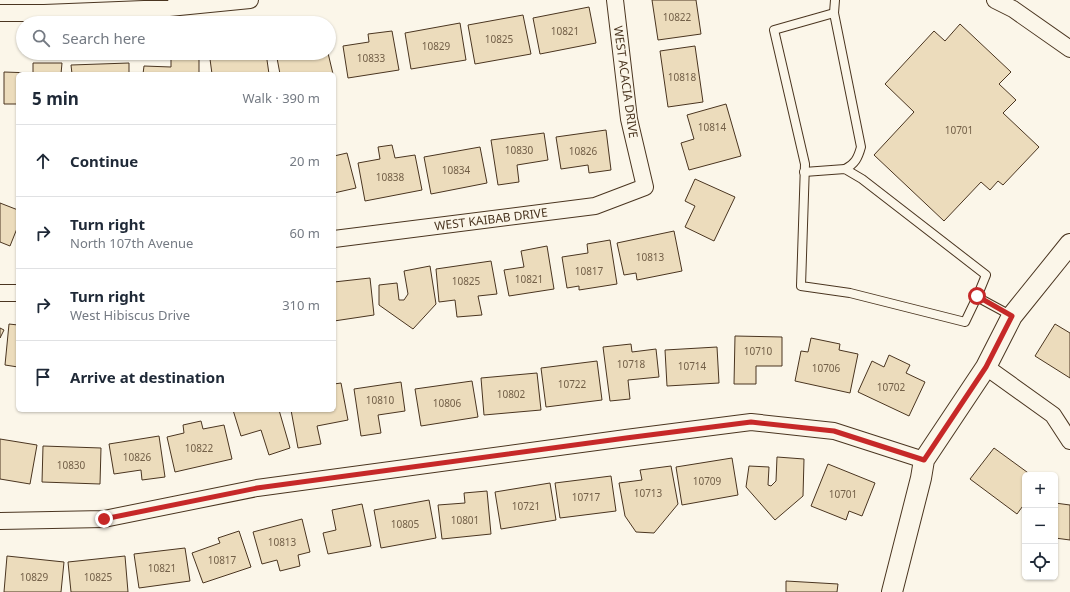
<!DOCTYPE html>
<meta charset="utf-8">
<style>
:root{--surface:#fff;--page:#f2f2f3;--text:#1f2937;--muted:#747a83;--line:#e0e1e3}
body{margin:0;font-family:"Noto Sans",sans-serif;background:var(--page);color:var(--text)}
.controls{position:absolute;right:12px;bottom:12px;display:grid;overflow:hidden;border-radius:6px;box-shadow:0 1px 3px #0004}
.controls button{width:36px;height:36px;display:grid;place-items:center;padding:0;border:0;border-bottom:1px solid var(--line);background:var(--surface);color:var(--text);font:20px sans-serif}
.stop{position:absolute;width:12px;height:12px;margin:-9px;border:3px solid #c62828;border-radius:50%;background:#fff}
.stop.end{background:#c62828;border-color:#fff;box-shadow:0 1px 4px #0008}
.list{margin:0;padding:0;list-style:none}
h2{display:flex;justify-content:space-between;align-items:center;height:52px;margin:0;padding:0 16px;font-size:17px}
h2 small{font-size:13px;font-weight:400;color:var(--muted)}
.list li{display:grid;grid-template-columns:26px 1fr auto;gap:12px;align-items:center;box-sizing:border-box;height:72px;padding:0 16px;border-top:1px solid var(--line)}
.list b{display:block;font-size:15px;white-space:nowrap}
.list p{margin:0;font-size:13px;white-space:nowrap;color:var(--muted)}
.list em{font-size:13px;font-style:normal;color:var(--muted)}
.icon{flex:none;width:22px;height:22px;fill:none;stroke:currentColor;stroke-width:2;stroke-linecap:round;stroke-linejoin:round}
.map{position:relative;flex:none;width:1070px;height:592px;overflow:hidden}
.search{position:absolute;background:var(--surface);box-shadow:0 1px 3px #0004;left:16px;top:16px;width:320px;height:44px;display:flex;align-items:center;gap:10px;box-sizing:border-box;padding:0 14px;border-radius:22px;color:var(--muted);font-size:15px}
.panel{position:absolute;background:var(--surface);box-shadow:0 1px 3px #0004;left:16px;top:72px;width:320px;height:340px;border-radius:6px}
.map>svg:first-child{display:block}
</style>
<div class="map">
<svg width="1070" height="592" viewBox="0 0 1070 592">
<rect width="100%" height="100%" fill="#fbf6e9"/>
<g fill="#ecdcbc" stroke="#4a3520">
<path d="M652,0H696L701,34L658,40Z"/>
<path d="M589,7L596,43L540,54L533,18Z"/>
<path d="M523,15L531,54L475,64L468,25Z"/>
<path d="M460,23L466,60L411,69L405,33Z"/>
<path d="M960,24L1011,72L999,84L1016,100L1003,113L1039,147L1003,185L998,181L990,190L981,182L944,221L874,155L914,112L885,84L934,31L945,41Z"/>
<path d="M392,31L399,70L348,78L343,46L369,42L368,34Z"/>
<path d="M695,46L703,102L668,107L660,51Z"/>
<path d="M251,53H266L269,74H212L210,59Z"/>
<path d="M299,53H328L333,74H280L277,58Z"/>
<path d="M171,56L199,58V74H143L144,66L171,67Z"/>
<path d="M33,63H62L61,74H18V104H4V72L33,73Z"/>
<path d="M129,63V74H72L71,65Z"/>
<path d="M726,104L741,156L689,170L681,143L694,139L687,115Z"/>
<path d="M606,130L611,170L589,173L588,165L561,169L556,137Z"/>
<path d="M544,133L548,160L517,165L519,182L498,185L491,140Z"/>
<path d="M392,145L395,158L415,155L422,190L365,201L358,163L380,159L378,147Z"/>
<path d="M480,147L487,183L431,194L424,157Z"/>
<path d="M347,153L356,188L334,193V156Z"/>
<path d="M695,179L735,197L714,241L685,227L695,206L685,201Z"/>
<path d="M0,203L18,210V226L10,246L0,242Z"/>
<path d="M674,231L682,271L637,280L636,273L624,275L617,243Z"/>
<path d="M610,240L617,284L579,290V286L567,288L562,257L588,253L587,244Z"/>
<path d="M547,246L554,289L509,296L504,270L524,267L521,251Z"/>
<path d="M491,261L497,294L478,296L482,315L457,317L455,300L439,302L436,269Z"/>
<path d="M430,266L436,304L413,329L379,305V285L397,283L399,300H404L408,294L404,271Z"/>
<path d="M370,278L374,315L334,321V282Z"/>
<path d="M9,324L18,325V367L5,365Z"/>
<path d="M1055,324L1070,333V378L1035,356Z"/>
<path d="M0,328L4,330L0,338Z"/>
<path d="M735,336L782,337V366H756V384H734Z"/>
<path d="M811,338L840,344L839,350L858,354L850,393L795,381L801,351L808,352Z"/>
<path d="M631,344L632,352L656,349L659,377L628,380L630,399L610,401L603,347Z"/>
<path d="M717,347L719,383L667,386L665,350Z"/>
<path d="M889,355L910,365L906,373L925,382L909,416L858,392L872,361L884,367Z"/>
<path d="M597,361L602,400L546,407L541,368Z"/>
<path d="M537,373L541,410L484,415L481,378Z"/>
<path d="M472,381L478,417L421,426L415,389Z"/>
<path d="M401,382L405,411L378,415L381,433L361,436L354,389Z"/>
<path d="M341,383L348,420L317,426L321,444L298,448L291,410H334V384Z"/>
<path d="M233,410H279L290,448L269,455L261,430L241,436Z"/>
<path d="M201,421L203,429L224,425L232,459L175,472L167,437L184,433L183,425Z"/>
<path d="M159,436L165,477L142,480L141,470L114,474L109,444Z"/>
<path d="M0,439L37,445L30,484L0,479Z"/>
<path d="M43,446L101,448L100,484L42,482Z"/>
<path d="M994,448L1031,475H1025V503L1017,514L970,479Z"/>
<path d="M777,457L804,459L803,496L775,520L746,487L749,466L769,467L768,485L771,486L776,481Z"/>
<path d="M732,458L738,495L682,505L676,467Z"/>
<path d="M828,464L875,483L862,516L849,511L846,520L811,506Z"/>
<path d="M671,466L678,504L654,533L636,532L625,516L619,483L642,480L640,470Z"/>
<path d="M611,476L616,511L560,518L555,483Z"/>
<path d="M550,483L556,520L501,529L495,492Z"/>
<path d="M487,491L491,534L442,539L438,505L465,503L464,493Z"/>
<path d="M429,500L436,538L381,548L374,510Z"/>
<path d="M1055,503L1070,505V540L1055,538Z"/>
<path d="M362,504L371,546L328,554L323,533L336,530L332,510Z"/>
<path d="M302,519L310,552L298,555L300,566L280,571L277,560L262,564L253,532Z"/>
<path d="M239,531L251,567L203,583L192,553L220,543L218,538Z"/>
<path d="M185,548L190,581L139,588L134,554Z"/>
<path d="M7,556L64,562L61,592H4Z"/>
<path d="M125,556L128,592H71L68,562Z"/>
<path d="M786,581L838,584L837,592H786Z"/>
</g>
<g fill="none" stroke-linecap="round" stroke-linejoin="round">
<g stroke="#4a3520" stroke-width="10">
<g id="service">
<path d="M835,0L834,13L861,147C858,158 855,164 845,169"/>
<path d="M834,13L774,30L805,164L801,286L850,293L965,322L977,297L1012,316"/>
<path d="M804,172L845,169L862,179L986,275L977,297"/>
</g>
</g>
<g stroke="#4a3520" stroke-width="18">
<g id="minor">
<path d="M995,0L1013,9L1070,49"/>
<path d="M0,13H44L169,8L250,0"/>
<path d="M334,239L595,206L645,187L629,119L615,0"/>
<path d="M0,293H18"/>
<path d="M986,367L1053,415L1070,441"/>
<path d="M0,521L104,519L257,488L626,438L751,422L834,431L924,460"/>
</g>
</g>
<g stroke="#4a3520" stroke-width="22">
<path id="tertiary" d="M892,592L921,478L924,460L986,367L1012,316L1070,244"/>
</g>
<use href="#service" stroke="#fbf6e9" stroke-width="8"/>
<use href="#minor" stroke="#fbf6e9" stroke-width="16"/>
<use href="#tertiary" stroke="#fbf6e9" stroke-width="20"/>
</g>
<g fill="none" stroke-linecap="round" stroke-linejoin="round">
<path stroke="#c62828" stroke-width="5" d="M104,519L257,488L626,438L751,422L834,431L924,460L986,367L1012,316L977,296"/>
</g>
<g text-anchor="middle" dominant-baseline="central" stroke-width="3" stroke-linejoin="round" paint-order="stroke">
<g font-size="10" fill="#725f47">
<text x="677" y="17">10822</text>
<text x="565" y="31">10821</text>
<text x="499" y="39">10825</text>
<text x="436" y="46">10829</text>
<text x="371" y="58">10833</text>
<text x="682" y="77">10818</text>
<text x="712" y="127">10814</text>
<text x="959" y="130">10701</text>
<text x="519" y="150">10830</text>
<text x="583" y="151">10826</text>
<text x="456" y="170">10834</text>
<text x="390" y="177">10838</text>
<text x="650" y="257">10813</text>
<text x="589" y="271">10817</text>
<text x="529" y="279">10821</text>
<text x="466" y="281">10825</text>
<text x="758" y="351">10710</text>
<text x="631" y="364">10718</text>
<text x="692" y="366">10714</text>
<text x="826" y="368">10706</text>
<text x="572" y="384">10722</text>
<text x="891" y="387">10702</text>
<text x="511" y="394">10802</text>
<text x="380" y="400">10810</text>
<text x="447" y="403">10806</text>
<text x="199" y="448">10822</text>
<text x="137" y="457">10826</text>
<text x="71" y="465">10830</text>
<text x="707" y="481">10709</text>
<text x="648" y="493">10713</text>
<text x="843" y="494">10701</text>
<text x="586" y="497">10717</text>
<text x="526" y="506">10721</text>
<text x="465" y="520">10801</text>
<text x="405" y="524">10805</text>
<text x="282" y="542">10813</text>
<text x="222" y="560">10817</text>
<text x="162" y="568">10821</text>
<text x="34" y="577">10829</text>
<text x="98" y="577">10825</text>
</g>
<g font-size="12" fill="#4a3520" stroke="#fbf6e9">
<text transform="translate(626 82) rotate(82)">WEST ACACIA DRIVE</text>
<text transform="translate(491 219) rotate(-7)">WEST KAIBAB DRIVE</text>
</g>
</g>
</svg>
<div class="controls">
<button>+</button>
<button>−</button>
<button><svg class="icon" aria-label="locate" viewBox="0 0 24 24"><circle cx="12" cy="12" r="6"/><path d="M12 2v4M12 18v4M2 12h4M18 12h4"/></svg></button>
</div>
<div class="stop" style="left:977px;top:296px"></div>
<div class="stop end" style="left:104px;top:519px"></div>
<div class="search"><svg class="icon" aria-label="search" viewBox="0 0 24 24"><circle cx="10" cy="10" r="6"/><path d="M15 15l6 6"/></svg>Search here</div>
<section class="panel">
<h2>5 min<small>Walk · 390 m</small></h2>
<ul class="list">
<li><svg class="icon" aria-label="ahead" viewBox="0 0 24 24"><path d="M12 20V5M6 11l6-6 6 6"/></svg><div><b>Continue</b></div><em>20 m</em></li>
<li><svg class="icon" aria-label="right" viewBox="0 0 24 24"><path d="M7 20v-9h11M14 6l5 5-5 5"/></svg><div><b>Turn right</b><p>North 107th Avenue</p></div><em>60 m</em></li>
<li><svg class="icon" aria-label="right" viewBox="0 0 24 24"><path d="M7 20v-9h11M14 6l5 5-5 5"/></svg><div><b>Turn right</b><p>West Hibiscus Drive</p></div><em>310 m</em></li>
<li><svg class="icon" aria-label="arrive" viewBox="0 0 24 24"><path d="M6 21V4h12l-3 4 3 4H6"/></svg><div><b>Arrive at destination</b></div></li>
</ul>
</section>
</div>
